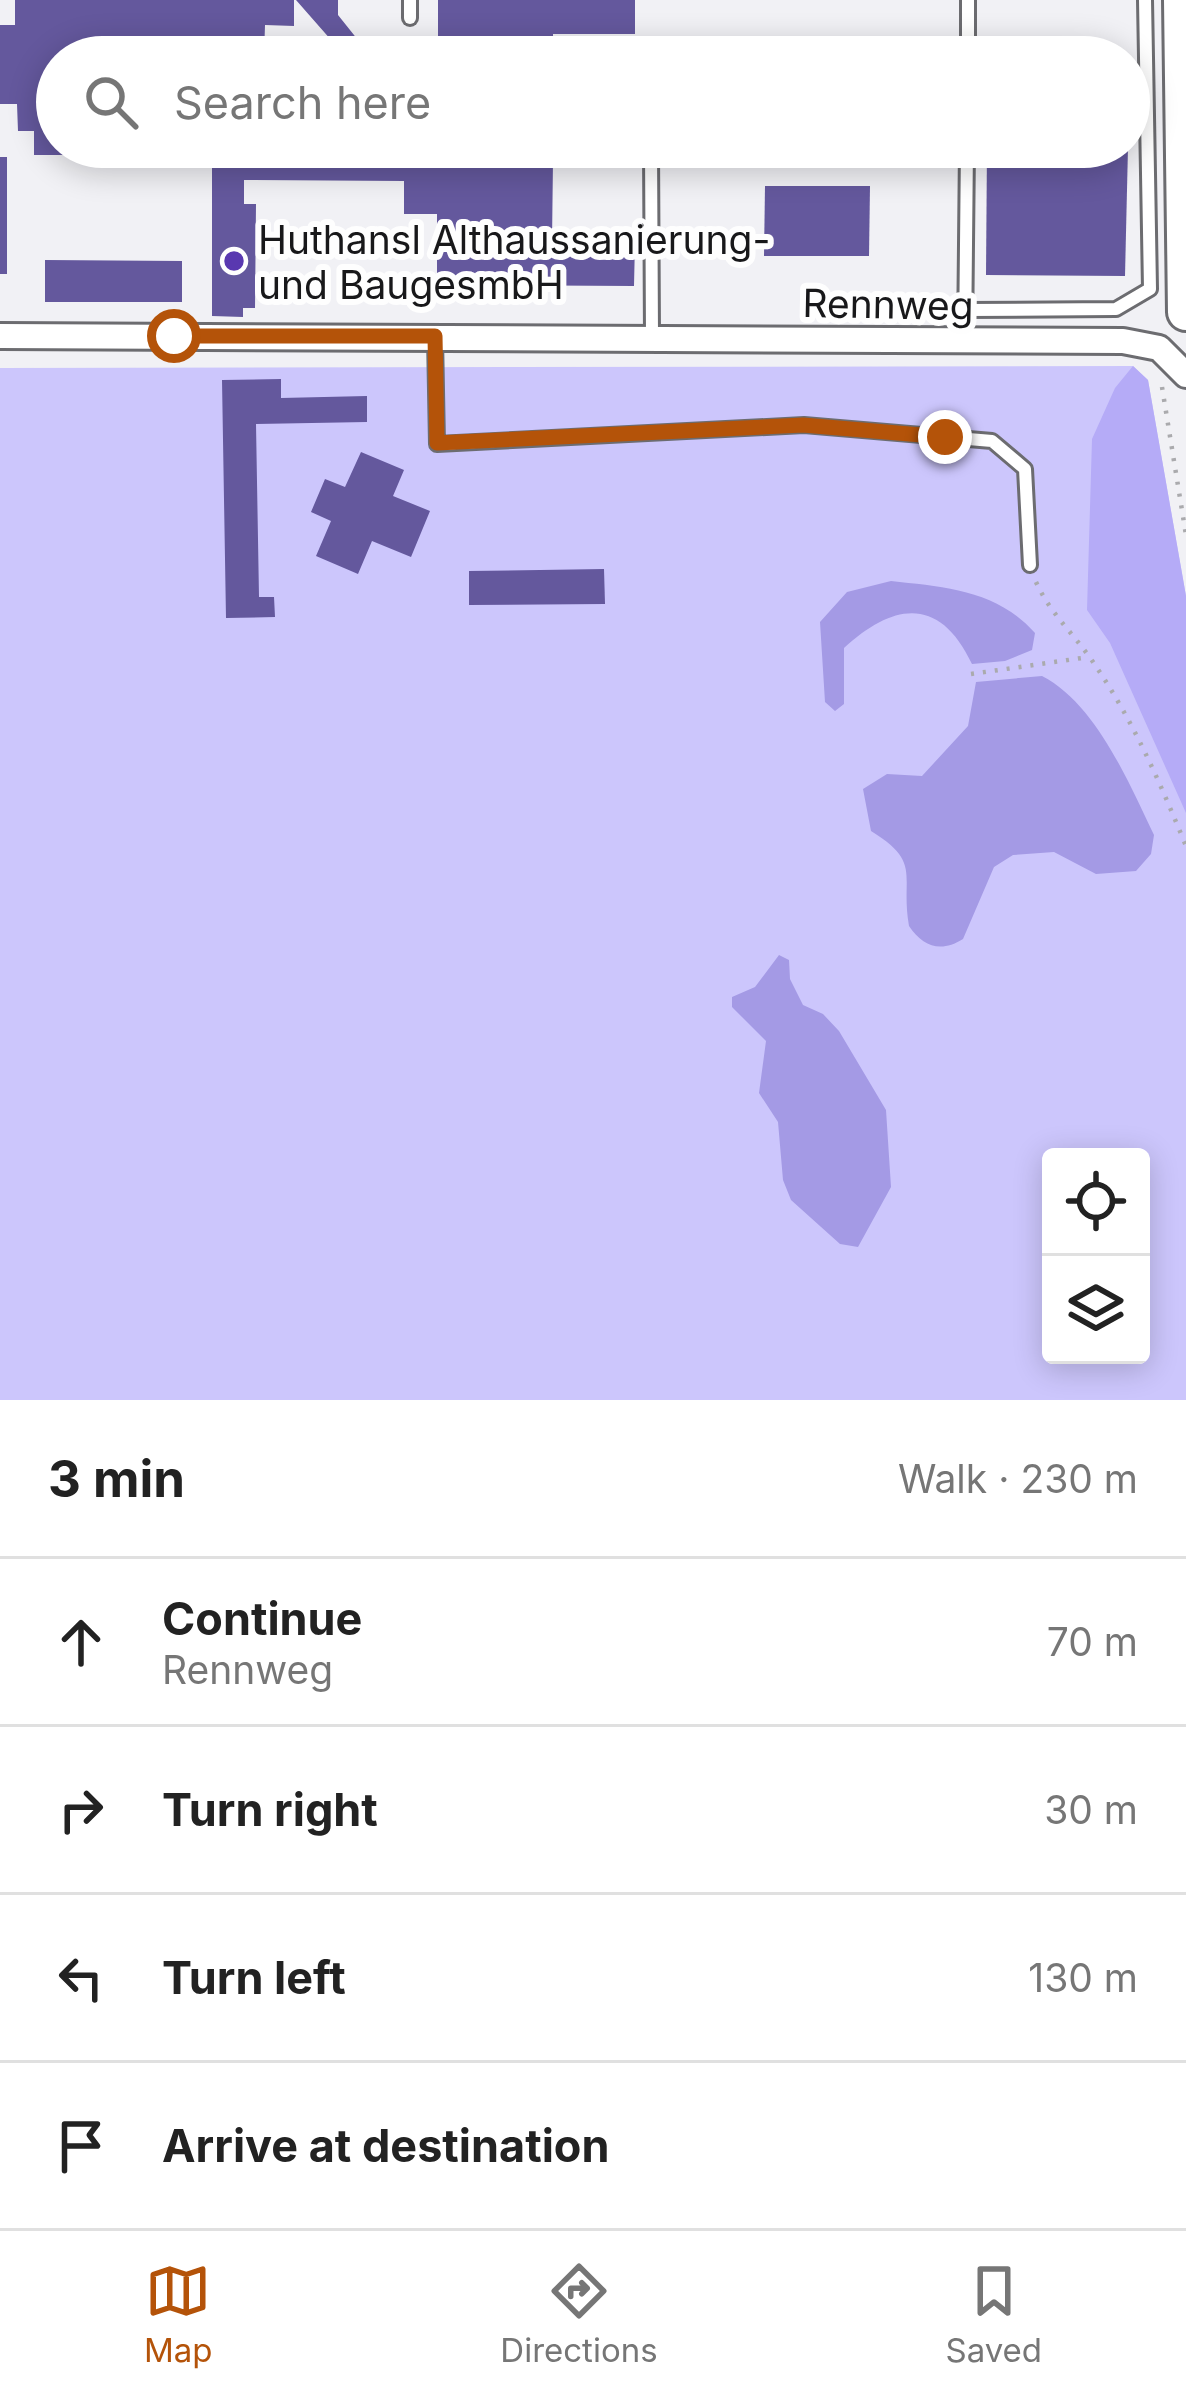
<!DOCTYPE html>
<meta charset="utf-8">
<style>
:root{--surface:#fff;--page:#f2f2f2;--text:#222;--muted:#767676;--line:#e0e0e0;--accent:#b45309}
body{margin:0;font-family:Inter,sans-serif;background:var(--page);color:var(--text)}
.controls{position:absolute;right:36px;bottom:36px;display:grid;overflow:hidden;border-radius:12px;box-shadow:0 6px 30px #0003}
.controls button{width:108px;height:108px;display:grid;place-items:center;padding:0;border:0;border-bottom:3px solid var(--line);background:var(--surface);color:var(--text);font:60px sans-serif}
.stop{position:absolute;width:36px;height:36px;margin:-27px;border:9px solid #b45309;border-radius:50%;background:#fff}
.stop.end{background:#b45309;border-color:#fff;box-shadow:0 3px 12px #0008}
.list{margin:0;padding:0;list-style:none}
h2{display:flex;justify-content:space-between;align-items:center;height:156px;margin:0;padding:0 48px;font-size:51px}
h2 small{font-size:39px;font-weight:400;color:var(--muted)}
.list li{display:grid;grid-template-columns:78px 1fr auto;gap:36px;align-items:center;box-sizing:border-box;height:168px;padding:0 48px;border-top:3px solid var(--line)}
.list b{display:block;font-size:45px;white-space:nowrap}
.list p{margin:0;font-size:39px;white-space:nowrap;color:var(--muted)}
.list em{font-size:39px;font-style:normal;color:var(--muted)}
.icon{flex:none;width:66px;height:66px;fill:none;stroke:currentColor;stroke-width:2;stroke-linecap:round;stroke-linejoin:round}
.map{position:relative;flex:none;width:1186px;height:1400px;overflow:hidden}
.search{position:absolute;background:var(--surface);box-shadow:0 6px 30px #0003;left:36px;right:36px;top:36px;height:132px;display:flex;align-items:center;gap:30px;box-sizing:border-box;padding:0 42px;border-radius:66px;color:var(--muted);font-size:45px}
.sheet{height:828px;background:var(--surface)}
nav{display:flex;justify-content:space-around;align-items:center;box-sizing:border-box;height:168px;border-top:3px solid var(--line);background:var(--surface);font-size:33px;color:var(--muted)}
nav a{display:grid;justify-items:center;gap:6px}
nav .on{color:var(--accent)}
.map>svg:first-child{display:block}
</style>
<div class="map">
<svg width="1186" height="1400" viewBox="0 0 1186 1400">
<rect width="100%" height="100%" fill="#f1f1f5"/>
<path fill="#ccc6fc" fill-rule="evenodd" d="M1133,366L1148,380L1186,596V1400H0V368ZM1051,1157H1141V1355H1051Z"/>
<path fill="#b5abf7" d="M1133,366L1148,380L1186,596V813L1110,643L1087,610L1092,439L1115,388Z"/>
<g fill="#a49ae5">
<path d="M891,581C945,587 997,590 1035,633L1032,650L1005,661L972,664C940,596 894,602 844,648V704L835,711L825,702L820,622L847,592Z"/>
<path d="M1042,676C1096,704 1128,781 1154,835L1151,854L1136,871L1096,874L1054,852L1013,855L994,867L963,939C941,953 923,947 909,926C900,875 923,863 871,831L863,789L887,774L922,776L968,726L976,682Z"/>
<path d="M779,955L789,960L790,979L803,1005L823,1014L839,1031L886,1110L891,1187L858,1247L840,1244L791,1200L783,1180L778,1122L759,1093L766,1041L732,1007V997L755,987Z"/>
</g>
<g fill="#64589d">
<path d="M15,0H294V26L265,25L264,57H57V147H95V155H34V131H18L17,104H0V25H15Z"/>
<path d="M296,0H338V15L370,55L346,57Z"/>
<path d="M438,0H635V34H553V57H438Z"/>
<path d="M758,41H897V57H668V50L758,51Z"/>
<path d="M212,147H634V160H553L552,242H635L634,286L437,285V214H404V181L244,180V204H256L255,308H243V317L212,316Z"/>
<rect x="668" y="147" width="228" height="7"/>
<path d="M987,147H1128L1125,276L986,275Z"/>
<rect x="0" y="157" width="7" height="117"/>
<path d="M765,186H870L869,256H764Z"/>
<path d="M45,260L182,261V302H45Z"/>
<path d="M281,379V398L367,396V422L256,424L259,597H274L275,617L226,618L222,380Z"/>
<path d="M361,452L404,470L393,496L430,511L411,557L372,541L358,574L316,556L331,521L311,512L325,479L345,487Z"/>
<path d="M604,569L605,604L469,605V571Z"/>
</g>
<g fill="none" stroke-linecap="round" stroke-linejoin="round">
<g stroke="#6c6c70" stroke-width="18">
<g id="service">
<path d="M410,18V0"/>
<path d="M968,57V0"/>
<path d="M651,147L652,335"/>
<path d="M966,310L1116,309L1150,289L1145,0"/>
<path d="M435,337L437,444L804,425L992,441L1025,469L1030,565"/>
<path d="M965,342L967,147"/>
</g>
</g>
<g stroke="#6c6c70" stroke-width="30">
<path id="minor" d="M0,336L1123,341L1159,348L1186,375"/>
</g>
<g stroke="#6c6c70" stroke-width="42">
<path id="primary" d="M1182,0L1186,312"/>
</g>
<g stroke="#aaaaad" stroke-width="4.5" stroke-dasharray="3 9" stroke-linecap="butt">
<path d="M1162,387L1186,535"/>
<path d="M1036,582C1050,613 1072,632 1091,659C1132,718 1159,780 1186,846"/>
<path d="M971,674L1089,657"/>
</g>
<use href="#service" stroke="#fff" stroke-width="12"/>
<use href="#minor" stroke="#fff" stroke-width="24"/>
<use href="#primary" stroke="#fff" stroke-width="36"/>
</g>
<g fill="none" stroke-linecap="round" stroke-linejoin="round">
<path stroke="#b45309" stroke-width="15" d="M174,336H435L437,443L803,425L945,437"/>
</g>
<circle fill="#5938b0" stroke="#fefefe" stroke-width="4.5" cx="234" cy="261" r="12"/>
<g text-anchor="middle" dominant-baseline="central" stroke-width="12" stroke-linejoin="round" paint-order="stroke">
<g font-size="39" fill="#18181a" stroke="#fefefe" text-anchor="start">
<text x="258" y="239">Huthansl Althaussanierung-<tspan x="258" dy="45">und BaugesmbH</tspan></text>
</g>
<g font-size="39" fill="#18181a" stroke="#fefefe">
<text transform="translate(888 304) rotate(1)">Rennweg</text>
</g>
</g>
</svg>
<div class="controls">
<button><svg class="icon" aria-label="locate" viewBox="0 0 24 24"><circle cx="12" cy="12" r="6"/><path d="M12 2v4M12 18v4M2 12h4M18 12h4"/></svg></button>
<button><svg class="icon" aria-label="layers" viewBox="0 0 24 24"><path d="M12 4l9 5-9 5-9-5zM3 14l9 5 9-5"/></svg></button>
</div>
<div class="stop" style="left:174px;top:336px"></div>
<div class="stop end" style="left:945px;top:437px"></div>
<div class="search"><svg class="icon" aria-label="search" viewBox="0 0 24 24"><circle cx="10" cy="10" r="6"/><path d="M15 15l6 6"/></svg>Search here</div>
</div>
<section class="sheet">
<h2>3 min<small>Walk · 230 m</small></h2>
<ul class="list">
<li><svg class="icon" aria-label="ahead" viewBox="0 0 24 24"><path d="M12 20V5M6 11l6-6 6 6"/></svg><div><b>Continue</b><p>Rennweg</p></div><em>70 m</em></li>
<li><svg class="icon" aria-label="right" viewBox="0 0 24 24"><path d="M7 20v-9h11M14 6l5 5-5 5"/></svg><div><b>Turn right</b></div><em>30 m</em></li>
<li><svg class="icon" aria-label="left" viewBox="0 0 24 24"><path d="M17 20v-9H6M10 6l-5 5 5 5"/></svg><div><b>Turn left</b></div><em>130 m</em></li>
<li><svg class="icon" aria-label="arrive" viewBox="0 0 24 24"><path d="M6 21V4h12l-3 4 3 4H6"/></svg><div><b>Arrive at destination</b></div></li>
</ul>
</section>
<nav>
<a class="on"><svg class="icon" aria-label="map" viewBox="0 0 24 24"><path d="M3 6l6-2 6 2 6-2v14l-6 2-6-2-6 2zM9 4v14M15 6v14"/></svg>Map</a>
<a><svg class="icon" aria-label="directions" viewBox="0 0 24 24"><path d="M12 3l9 9-9 9-9-9zM9 14v-3h6M13 9l2 2-2 2"/></svg>Directions</a>
<a><svg class="icon" aria-label="saved" viewBox="0 0 24 24"><path d="M7 4h10v16l-5-4-5 4z"/></svg>Saved</a>
</nav>
